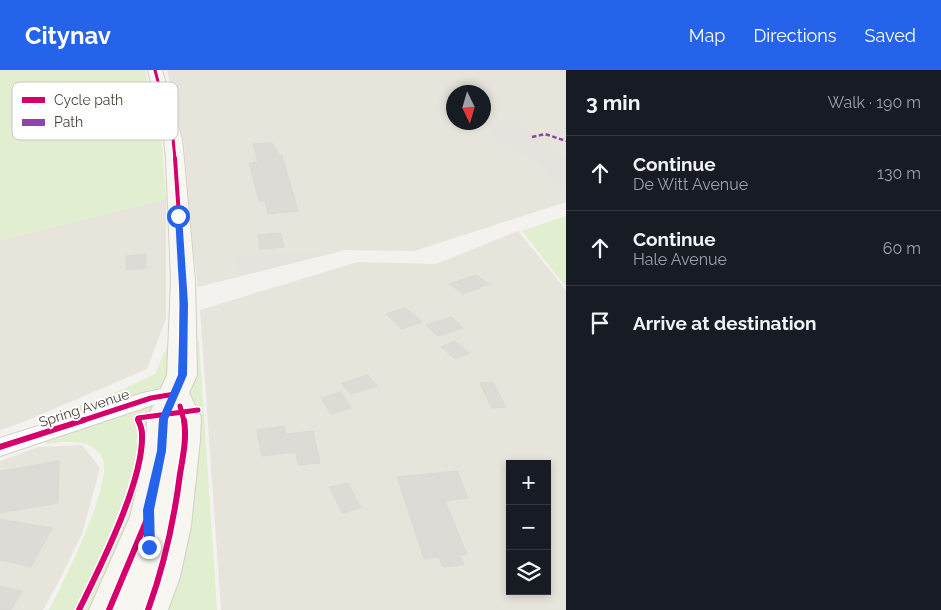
<!DOCTYPE html>
<meta charset="utf-8">
<style>
:root{--surface:#171b24;--page:#20242c;--text:#f1f3f6;--muted:#9ea1a6;--line:#363941;--accent:#2563eb}
body{margin:0;font-family:Raleway,sans-serif;background:var(--page);color:var(--text)}
.controls{position:absolute;right:15px;bottom:15px;display:grid;overflow:hidden;border-radius:0px;box-shadow:0 2px 8px #0003}
.controls button{width:45px;height:45px;display:grid;place-items:center;padding:0;border:0;border-bottom:1px solid var(--line);background:var(--surface);color:var(--text);font:25px sans-serif}
.compass{position:absolute;left:446px;top:15px;width:45px;height:45px;border-radius:50%;background:var(--surface);box-shadow:0 2px 8px #0003;rotate:175deg}
.stop{position:absolute;width:15px;height:15px;margin:-11px;border:4px solid #2563eb;border-radius:50%;background:#fff}
.stop.end{background:#2563eb;border-color:#fff;box-shadow:0 1px 5px #0008}
.list{margin:0;padding:0;list-style:none}
h2{display:flex;justify-content:space-between;align-items:center;height:65px;margin:0;padding:0 20px;font-size:21px}
h2 small{font-size:16px;font-weight:400;color:var(--muted)}
.list li{display:grid;grid-template-columns:32px 1fr auto;gap:15px;align-items:center;box-sizing:border-box;height:75px;padding:0 20px;border-top:1px solid var(--line)}
.list b{display:block;font-size:19px;white-space:nowrap}
.list p{margin:0;font-size:16px;white-space:nowrap;color:var(--muted)}
.list em{font-size:16px;font-style:normal;color:var(--muted)}
.icon{flex:none;width:28px;height:28px;fill:none;stroke:currentColor;stroke-width:2;stroke-linecap:round;stroke-linejoin:round}
.map{position:relative;flex:none;width:566px;height:540px;overflow:hidden}
header{display:flex;align-items:center;gap:30px;box-sizing:border-box;height:70px;padding:0 25px;background:var(--accent);color:#fff}
header strong{font-size:24px}
nav{display:flex;gap:28px;margin-inline-start:auto;font-size:18px}
main{display:flex}
aside{flex:1;background:var(--surface)}
.map>svg:first-child{display:block}
</style>
<header>
<strong>Citynav</strong>
<nav><a>Map</a><a>Directions</a><a>Saved</a></nav>
</header>
<main>
<div class="map">
<svg width="566" height="540" viewBox="0 0 566 540">
<rect width="100%" height="100%" fill="#f4f2ee"/>
<g fill="#e7e4dc" fill-rule="evenodd">
<path d="M167,0H566V132L414,181L346,180L198,217L193,178L184,74ZM453,22H483V52H453Z"/>
<path d="M166,129V248L147,299L26,351L0,360V170Z"/>
<path d="M518,161L566,220V540H221L200,240L358,192L436,194ZM510,394H547V521H510Z"/>
<path d="M82,375L100,398L82,464L58,513L43,540H0V391L38,377Z"/>
</g>
<g fill="#e1eecf">
<path d="M0,0H145L162,74L166,129L0,170Z"/>
<path d="M566,146V217L522,161Z"/>
<path d="M199,271L217,540H49C62,514 115,412 102,387C91,368 64,371 46,374L38,352L119,321L155,304L167,276Z"/>
</g>
<g fill="#e6e3df">
<path d="M487,49L519,50L522,57L529,65L566,89V118L549,107L543,98L532,89L497,67L491,58Z"/>
<path d="M268,184H328L241,205L233,189Z"/>
</g>
<g fill="#dedbd6" stroke="#dcd9d4">
<path d="M272,73L279,85H282L298,141L268,144L265,131H259L249,93L258,92L253,74Z"/>
<path d="M281,163L284,177L260,179L258,165Z"/>
<path d="M146,184V198L126,200V186Z"/>
<path d="M476,205L489,214L463,224L450,214Z"/>
<path d="M405,238L422,252L402,259L386,244Z"/>
<path d="M452,247L463,258L438,266L426,255Z"/>
<path d="M454,271L469,283L455,289L441,277Z"/>
<path d="M368,305L377,316L351,324L342,313Z"/>
<path d="M493,312L506,337L492,338L480,313Z"/>
<path d="M341,322L351,338L331,344L321,328Z"/>
<path d="M284,356L286,364L313,361L320,393L298,395L296,382L262,386L257,360Z"/>
<path d="M59,391L58,433L0,443V401Z"/>
<path d="M457,401L468,428L445,431L467,484L460,485L464,495L443,497L439,487L424,489L397,407Z"/>
<path d="M348,413L361,438L342,443L329,417Z"/>
<path d="M0,449L52,458L31,497L0,490Z"/>
<path d="M0,516L22,521L11,540H0Z"/>
</g>
<g fill="none" stroke-linecap="round" stroke-linejoin="round">
<g stroke="#d2d0cb" stroke-width="2">
<path id="street" d="M175,316L183,319L186,324L183,329L153,335L0,386V368L143,323Z"/>
</g>
<g stroke="#d3cfc5" stroke-width="2">
<path id="secondary" d="M148,0H162L182,69L184,89L195,210L197,305L189,323L201,347L200,370L191,456L180,507L168,540H89L130,447L146,381L147,349L167,305L171,210L166,89L164,69Z"/>
</g>
<use href="#street" fill="#fdfdfc" fill-rule="evenodd"/>
<use href="#secondary" fill="#f7f6f1" fill-rule="evenodd"/>
<path stroke="#8e44ad" stroke-width="2.5" stroke-dasharray="4.5 2.5" stroke-linecap="butt" d="M532,67L545,64L566,71"/>
<g stroke="#fff" stroke-width="5">
<path id="cycleway-far3" d="M155,0L173,69L175,89"/>
</g>
<g stroke="#fff" stroke-width="6">
<path id="cycleway-far2" d="M175,88L183,204"/>
</g>
<g stroke="#fff" stroke-width="8">
<g id="cycleway-far1">
<path d="M180,336L184,351"/>
<path d="M81,351L151,328L175,324"/>
<path d="M139,351L138,348L198,340"/>
<path d="M163,351L182,305V202"/>
</g>
</g>
<g stroke="#fff" stroke-width="9">
<g id="cycleway">
<path d="M0,377L84,350"/>
<path d="M79,540C100,497 144,411 142,364C142,360 140,354 138,350"/>
<path d="M109,540L148,447L162,381L163,350"/>
<path d="M148,540C164,496 174,451 180,404C183,386 187,368 184,350"/>
</g>
</g>
<use href="#cycleway-far3" stroke="#d6006c" stroke-width="3"/>
<use href="#cycleway-far2" stroke="#d6006c" stroke-width="4"/>
<use href="#cycleway-far1" stroke="#d6006c" stroke-width="5"/>
<use href="#cycleway" stroke="#d6006c" stroke-width="6"/>
</g>
<path fill="#2563eb" d="M178,144L182,146L188,234L187,305L168,349L166,381L154,440L155,477L149,482L144,477L143,440L157,381L159,349L178,305L180,234L175,146Z"/>
<g text-anchor="middle" dominant-baseline="central" stroke-width="4" stroke-linejoin="round" paint-order="stroke">
<g font-size="14" fill="#4b4439" stroke="#fff">
<text transform="translate(84 338) rotate(-18)">Spring Avenue</text>
</g>
</g>
<rect x="12" y="12" width="166" height="58" rx="8" fill="#fff" stroke="#c9c7c4" stroke-width="1"/>
<rect x="22" y="27" width="23" height="6" fill="#d6006c"/>
<rect x="22" y="49" width="23" height="7" fill="#8e44ad"/>
<g font-size="14" fill="#4b4439">
<text x="54" y="35">Cycle path</text>
<text x="54" y="57">Path</text>
</g>
</svg>
<div class="controls">
<button>+</button>
<button>−</button>
<button><svg class="icon" aria-label="layers" viewBox="0 0 24 24"><path d="M12 4l9 5-9 5-9-5zM3 14l9 5 9-5"/></svg></button>
</div>
<svg class="compass" viewBox="-18 -18 36 36"><path d="M0-13l5 13h-10z" fill="#e53935"/><path d="M0 13l5-13h-10z" fill="#9ea1a6"/></svg>
<div class="stop" style="left:178px;top:146px"></div>
<div class="stop end" style="left:149px;top:477px"></div>
</div>
<aside>
<h2>3 min<small>Walk · 190 m</small></h2>
<ul class="list">
<li><svg class="icon" aria-label="ahead" viewBox="0 0 24 24"><path d="M12 20V5M6 11l6-6 6 6"/></svg><div><b>Continue</b><p>De Witt Avenue</p></div><em>130 m</em></li>
<li><svg class="icon" aria-label="ahead" viewBox="0 0 24 24"><path d="M12 20V5M6 11l6-6 6 6"/></svg><div><b>Continue</b><p>Hale Avenue</p></div><em>60 m</em></li>
<li><svg class="icon" aria-label="arrive" viewBox="0 0 24 24"><path d="M6 21V4h12l-3 4 3 4H6"/></svg><div><b>Arrive at destination</b></div></li>
</ul>
</aside>
</main>
